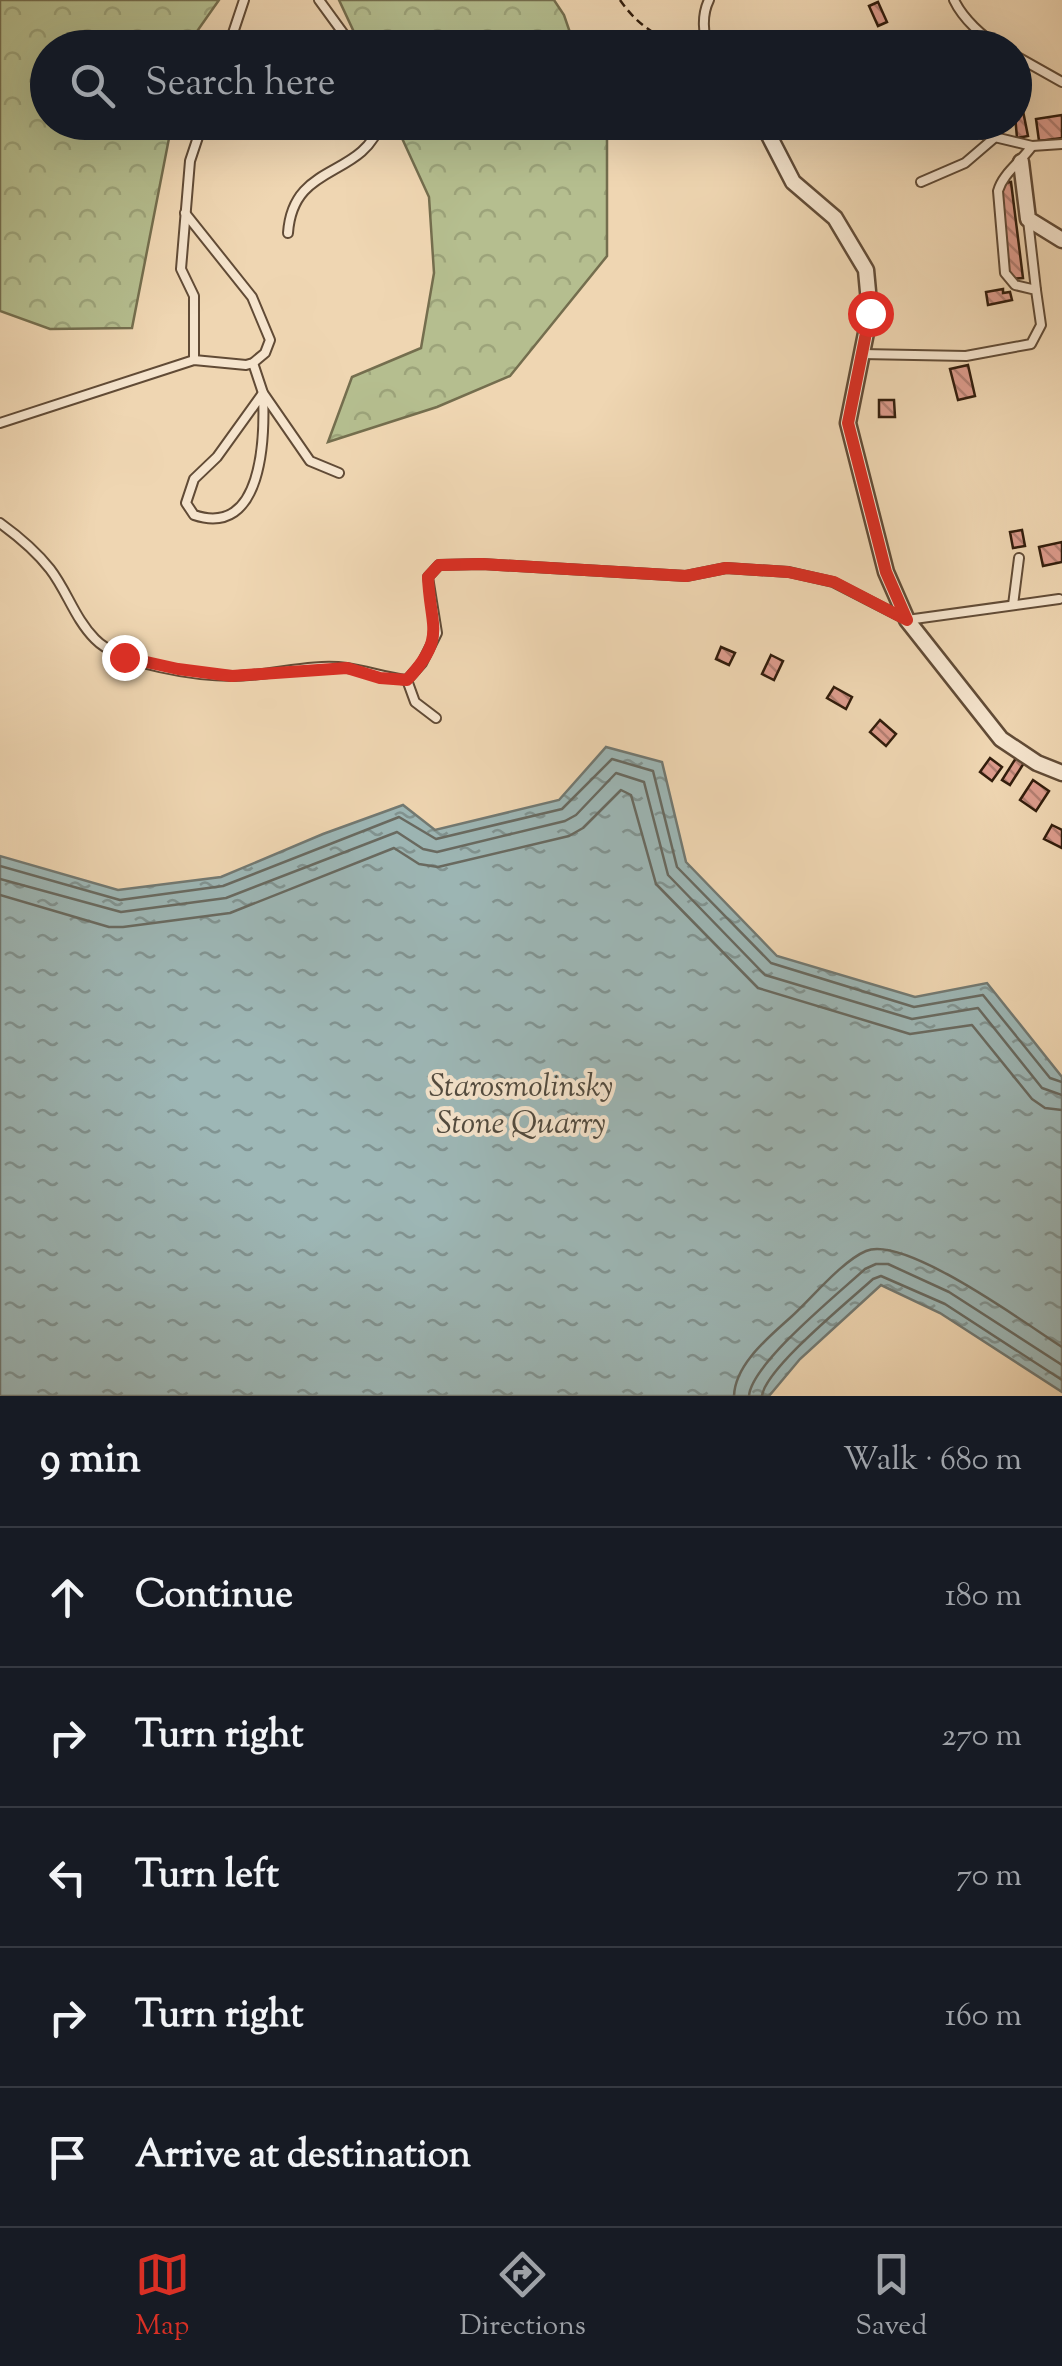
<!DOCTYPE html>
<meta charset="utf-8">
<style>
:root{--surface:#171b24;--page:#242831;--text:#f1f3f6;--muted:#9ea1a6;--line:#363941;--accent:#d93025}
body{margin:0;font-family:"Sorts Mill Goudy",serif;background:var(--page);color:var(--text)}
.stop{position:absolute;width:30px;height:30px;margin:-22px;border:8px solid #d93025;border-radius:50%;background:#fff}
.stop.end{background:#d93025;border-color:#fff;box-shadow:0 2px 10px #0008}
.list{margin:0;padding:0;list-style:none}
h2{display:flex;justify-content:space-between;align-items:center;height:130px;margin:0;padding:0 40px;font-size:42px}
h2 small{font-size:32px;font-weight:400;color:var(--muted)}
.list li{display:grid;grid-template-columns:65px 1fr auto;gap:30px;align-items:center;box-sizing:border-box;height:140px;padding:0 40px;border-top:2px solid var(--line)}
.list b{display:block;font-size:38px;white-space:nowrap}
.list em{font-size:32px;font-style:normal;color:var(--muted)}
.icon{flex:none;width:55px;height:55px;fill:none;stroke:currentColor;stroke-width:2;stroke-linecap:round;stroke-linejoin:round}
.map{position:relative;flex:none;width:1062px;height:1396px;overflow:hidden}
.search{position:absolute;background:var(--surface);box-shadow:0 10px 40px #0002;left:30px;right:30px;top:30px;height:110px;display:flex;align-items:center;gap:25px;box-sizing:border-box;padding:0 35px;border-radius:55px;color:var(--muted);font-size:38px}
.sheet{height:830px;background:var(--surface)}
nav{display:flex;justify-content:space-around;align-items:center;box-sizing:border-box;height:140px;border-top:2px solid var(--line);background:var(--surface);font-size:28px;color:var(--muted)}
nav a{display:grid;justify-items:center;gap:5px}
nav .on{color:var(--accent)}
.map>svg:first-child{display:block}
</style>
<div class="map">
<svg width="1062" height="1396" viewBox="0 0 1062 1396">
<defs>
<pattern id="forest-crowns" width="20" height="18" patternUnits="userSpaceOnUse" patternTransform="scale(2.5)"><rect width="20" height="18" fill="#b5be8f"/><path d="M2 6a3 3 0 1 1 6 0M12 15a3 3 0 1 1 6 0" fill="none" stroke="#9ca37a"/></pattern>
<pattern id="water-ripples" width="26" height="14" patternUnits="userSpaceOnUse" patternTransform="scale(2.5)"><rect width="26" height="14" fill="#9db7b6"/><path d="M2 4q2-2 4 0t4 0M15 11q2-2 4 0t4 0" fill="none" stroke="#819492"/></pattern>
<pattern id="building-back-hatch" width="6" height="6" patternUnits="userSpaceOnUse" patternTransform="scale(2.5)"><rect width="6" height="6" fill="#dc9b8c"/><path d="M-1 5l2 2M0 0l6 6M5-1l2 2" fill="none" stroke="#b37e71"/></pattern>
</defs>
<rect width="100%" height="100%" fill="#efd6b2"/>
<filter id="stains"><feTurbulence type="fractalNoise" baseFrequency=".002" numOctaves="4"/><feColorMatrix values="0 0 0 0 .2 0 0 0 0 .09 0 0 0 0 .02 0 0 0 .5 -.17"/></filter>
<radialGradient id="worn" r=".72"><stop offset=".6" stop-color="#630" stop-opacity="0"/><stop offset="1" stop-color="#630" stop-opacity=".3"/></radialGradient>
<g fill="url(#forest-crowns)" stroke="#746e4e" stroke-width="2.5">
<path d="M0,0H219L186,47L48,48V122L172,123L132,328L50,329L0,311Z"/>
<path d="M339,0H554L564,15L575,47H361Z"/>
<path d="M395,123H601L607,138V256L510,376L437,407L328,442L352,377L421,348L434,273L429,197Z"/>
</g>
<path fill="url(#water-ripples)" stroke="#727972" stroke-width="2.5" d="M606,747L662,762L686,862L777,956L915,997L987,983L1062,1077V1392L940,1313L881,1285L800,1359L769,1396H0V856L118,890L221,877L323,834L403,805L435,830L559,800Z"/>
<g fill="none" stroke-linecap="round" stroke-linejoin="round">
<g stroke="#686a61" stroke-width="2.5">
<path d="M0,866L120,900L223,886L399,817L436,839L562,809L612,759L653,771L677,867L771,963L914,1007L983,995L1050,1078L1062,1082"/>
<path d="M0,879L121,912L226,898L397,832L423,849L437,852L565,821L576,815L616,773L644,782L668,875L765,975L912,1019L978,1008L1042,1088L1062,1095"/>
<path d="M0,895L109,927H123L230,913L394,848L419,864L438,867L569,836L583,828L621,790L631,795L656,884L758,988L910,1034L972,1025L1032,1099L1045,1108L1062,1110"/>
<path d="M734,1396C735,1364 769,1337 791,1317C811,1299 842,1261 866,1251C905,1235 1026,1324 1062,1347"/>
<path d="M749,1396C751,1364 839,1293 865,1269L876,1264H888L949,1292L1062,1365"/>
<path d="M762,1396C765,1369 850,1300 873,1279L881,1276L945,1304L1062,1380"/>
</g>
</g>
<g fill="url(#building-back-hatch)" stroke="#321d0c" stroke-width="2.5">
<path d="M878,2L887,22L878,26L869,6Z"/>
<path d="M1021,101L1028,136L1017,138L1014,103Z"/>
<path d="M1062,115V138L1039,141L1036,119Z"/>
<path d="M1011,182L1023,278L1009,279L999,194L1004,183Z"/>
<path d="M1003,289V293L1010,292L1012,300L988,305L986,292Z"/>
<path d="M968,365L975,396L958,400L950,369Z"/>
<path d="M879,400H894L895,417H879Z"/>
<path d="M1022,530L1025,546L1013,548L1010,532Z"/>
<path d="M1062,542V562L1043,566L1039,547Z"/>
<path d="M721,647L735,653L729,665L716,659Z"/>
<path d="M771,655L783,661L774,680L762,674Z"/>
<path d="M834,687L852,697L846,709L827,698Z"/>
<path d="M880,720L896,734L886,746L870,732Z"/>
<path d="M990,758L1002,767L992,781L980,772Z"/>
<path d="M1016,758L1024,763L1010,785L1002,780Z"/>
<path d="M1033,780L1049,791L1036,811L1020,800Z"/>
<path d="M1052,825L1062,830V848L1044,839Z"/>
</g>
<g fill="none" stroke-linecap="round" stroke-linejoin="round">
<g stroke="#614b36" stroke-width="12">
<g id="lane">
<path d="M319,0L354,48"/>
<path d="M709,0C702,14 702,35 710,48"/>
<path d="M954,0C963,19 983,37 1001,48"/>
<path d="M228,48L244,0"/>
<path d="M1014,55L1062,82"/>
<path d="M1032,146L1062,144"/>
<path d="M921,182L965,163L993,139"/>
<path d="M1028,220L1036,290"/>
<path d="M288,233C293,161 362,180 381,122"/>
<path d="M862,354L966,356L1031,344L1041,325L1036,290L1015,285L1005,273L998,191C1003,173 1021,162 1032,146L982,134"/>
<path d="M194,360V296L181,269L190,161L203,122"/>
<path d="M253,363L263,393L310,461L339,473"/>
<path d="M263,393C265,438 263,538 194,515L186,503L194,479L217,457Z"/>
<path d="M0,423L194,360L246,365L253,363L265,353L270,340L252,297L185,213"/>
<path d="M0,523C18,536 36,551 50,569C67,591 75,619 95,639C120,665 198,676 233,676C271,676 310,663 347,668C368,671 386,678 407,680L422,663L437,633L428,577L439,565L482,564L686,576L726,568L789,572L833,582L907,620L1059,599"/>
<path d="M1013,605L1019,558"/>
<path d="M407,680L415,702L436,718"/>
</g>
</g>
<g stroke="#614b36" stroke-width="19">
<g id="street">
<path d="M884,48L886,46"/>
<path d="M762,122L793,182L835,218L866,270L870,313L848,423L886,572L907,620L1001,739L1037,763L1062,773"/>
<path d="M1021,162L1028,219L1062,240"/>
</g>
</g>
<path stroke="#321d0c" stroke-width="2.5" stroke-dasharray="8 5" stroke-linecap="butt" d="M620,0C638,26 659,39 689,48"/>
<use href="#lane" stroke="#f5e4cd" stroke-width="8"/>
<use href="#street" stroke="#f5e4cd" stroke-width="14"/>
</g>
<g fill="none" stroke-linecap="round" stroke-linejoin="round">
<path stroke="#d93025" stroke-width="12" d="M124,657L178,669L232,676L347,668L380,678L407,680C447,637 430,628 428,577L439,565L482,564L686,576L726,568L788,572L834,582L907,620L886,572L848,423L870,313"/>
</g>
<g text-anchor="middle" dominant-baseline="central" stroke-width="8" stroke-linejoin="round" paint-order="stroke">
<g font-size="32" font-style="italic" fill="#524b3f" stroke="#f5e4cd">
<text x="521" y="1088">Starosmolinsky<tspan x="521" dy="37">Stone Quarry</tspan></text>
</g>
</g>
<rect width="100%" height="100%" filter="url(#stains)"/>
<rect width="100%" height="100%" fill="url(#worn)"/>
</svg>
<div class="stop" style="left:870px;top:313px"></div>
<div class="stop end" style="left:124px;top:657px"></div>
<div class="search"><svg class="icon" aria-label="search" viewBox="0 0 24 24"><circle cx="10" cy="10" r="6"/><path d="M15 15l6 6"/></svg>Search here</div>
</div>
<section class="sheet">
<h2>9 min<small>Walk · 680 m</small></h2>
<ul class="list">
<li><svg class="icon" aria-label="ahead" viewBox="0 0 24 24"><path d="M12 20V5M6 11l6-6 6 6"/></svg><div><b>Continue</b></div><em>180 m</em></li>
<li><svg class="icon" aria-label="right" viewBox="0 0 24 24"><path d="M7 20v-9h11M14 6l5 5-5 5"/></svg><div><b>Turn right</b></div><em>270 m</em></li>
<li><svg class="icon" aria-label="left" viewBox="0 0 24 24"><path d="M17 20v-9H6M10 6l-5 5 5 5"/></svg><div><b>Turn left</b></div><em>70 m</em></li>
<li><svg class="icon" aria-label="right" viewBox="0 0 24 24"><path d="M7 20v-9h11M14 6l5 5-5 5"/></svg><div><b>Turn right</b></div><em>160 m</em></li>
<li><svg class="icon" aria-label="arrive" viewBox="0 0 24 24"><path d="M6 21V4h12l-3 4 3 4H6"/></svg><div><b>Arrive at destination</b></div></li>
</ul>
</section>
<nav>
<a class="on"><svg class="icon" aria-label="map" viewBox="0 0 24 24"><path d="M3 6l6-2 6 2 6-2v14l-6 2-6-2-6 2zM9 4v14M15 6v14"/></svg>Map</a>
<a><svg class="icon" aria-label="directions" viewBox="0 0 24 24"><path d="M12 3l9 9-9 9-9-9zM9 14v-3h6M13 9l2 2-2 2"/></svg>Directions</a>
<a><svg class="icon" aria-label="saved" viewBox="0 0 24 24"><path d="M7 4h10v16l-5-4-5 4z"/></svg>Saved</a>
</nav>
